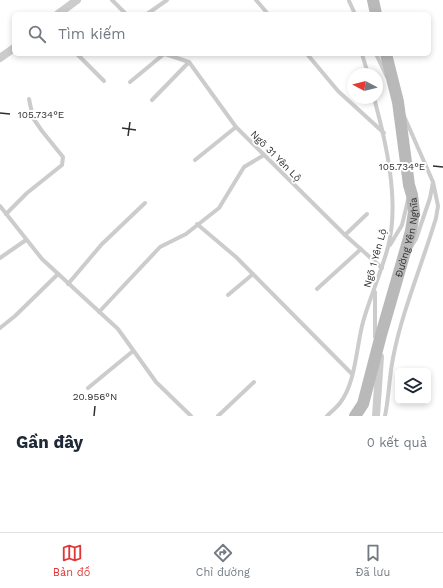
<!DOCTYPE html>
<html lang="vi">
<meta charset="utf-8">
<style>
:root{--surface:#fff;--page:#f6f6f7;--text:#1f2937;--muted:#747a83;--line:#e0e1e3;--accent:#e13637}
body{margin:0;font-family:"Work Sans",sans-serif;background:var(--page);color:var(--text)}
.controls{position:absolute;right:12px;bottom:12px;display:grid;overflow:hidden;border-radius:6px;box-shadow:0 2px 6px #0003}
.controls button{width:36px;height:36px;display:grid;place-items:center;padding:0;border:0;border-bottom:1px solid var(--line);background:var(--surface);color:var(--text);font:20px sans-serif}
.compass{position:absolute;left:347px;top:68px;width:36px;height:36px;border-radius:50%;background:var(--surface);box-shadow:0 2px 6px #0003;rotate:277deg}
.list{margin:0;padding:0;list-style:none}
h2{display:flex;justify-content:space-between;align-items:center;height:52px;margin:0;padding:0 16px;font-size:17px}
h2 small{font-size:13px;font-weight:400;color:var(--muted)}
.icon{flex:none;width:22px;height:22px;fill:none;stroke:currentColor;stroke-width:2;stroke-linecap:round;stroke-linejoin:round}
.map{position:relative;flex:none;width:443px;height:416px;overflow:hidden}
.search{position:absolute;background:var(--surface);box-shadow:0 2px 6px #0003;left:12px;right:12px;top:12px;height:44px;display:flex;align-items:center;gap:10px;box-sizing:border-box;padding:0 14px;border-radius:6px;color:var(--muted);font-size:15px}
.sheet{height:116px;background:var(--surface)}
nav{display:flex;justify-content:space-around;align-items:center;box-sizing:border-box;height:56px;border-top:1px solid var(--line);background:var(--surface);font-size:11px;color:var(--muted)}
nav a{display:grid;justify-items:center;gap:2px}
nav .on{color:var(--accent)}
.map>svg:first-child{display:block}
</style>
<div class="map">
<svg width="443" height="416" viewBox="0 0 443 416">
<rect width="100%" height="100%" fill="#fff"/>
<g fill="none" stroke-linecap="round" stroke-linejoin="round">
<g stroke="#ccc" stroke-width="4">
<path d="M112,0L126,14"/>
<path d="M256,0L268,14"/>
<path d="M349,1L355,14"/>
<path d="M147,14L167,0"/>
<path d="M77,54L104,81"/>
<path d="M165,54L189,62L236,127L345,235L382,268"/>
<path d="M307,54L338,91L384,133"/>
<path d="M362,54L368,74"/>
<path d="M376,54L387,77"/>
<path d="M130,82L164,54"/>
<path d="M152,100L189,62"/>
<path d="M404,116L433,182L430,198L416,239L411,247"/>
<path d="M195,160L236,127"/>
<path d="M0,206L42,259L118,329L156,382L191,416"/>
<path d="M6,214L27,193L62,165L63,157L42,131L33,118L29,99"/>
<path d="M197,224L236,257L352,374"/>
<path d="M345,235L367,214"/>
<path d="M390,245L402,225L408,200"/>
<path d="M0,258L26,240"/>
<path d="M68,284L102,244L145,203"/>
<path d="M317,289L361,249"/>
<path d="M375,292V337"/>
<path d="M228,295L253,274"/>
<path d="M99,312L160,247L186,234L219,208L244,167L264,155"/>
<path d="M0,328L15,316L58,274"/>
<path d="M88,388L133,351"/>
<path d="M218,416L254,382"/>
<path d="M327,416C331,412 336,408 340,403C356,382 356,348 363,322C370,297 381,273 388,247C400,202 386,142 374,98"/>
<path d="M385,416C389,397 389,378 393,358C402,311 422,265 436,218L438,206L433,182"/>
</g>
<g stroke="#ccc" stroke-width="8">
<path d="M58,14L77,0"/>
<path d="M0,58L14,48"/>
<path d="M376,416L380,357"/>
</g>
<g stroke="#b9b9b9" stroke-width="12">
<path d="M373,0L376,14"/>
<path id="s1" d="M355,416L363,404L381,335L411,231L414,212L412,195L409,185L398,102L386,54"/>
</g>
</g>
<path fill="none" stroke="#2f2f2f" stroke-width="1.5" d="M0,113L10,114M122,128L136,130M128,136L130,122M433,166L443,167M94,416L95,406"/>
<g text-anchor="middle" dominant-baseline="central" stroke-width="4" stroke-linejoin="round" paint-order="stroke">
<g font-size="10" fill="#2f2f2f" stroke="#fff">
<text transform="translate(276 156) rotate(45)">Ngõ 31 Yên Lộ</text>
<text stroke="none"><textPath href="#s1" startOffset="187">Đường Yên Nghĩa</textPath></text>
<text transform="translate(375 258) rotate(-74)">Ngõ 1 Yên Lộ</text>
</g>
</g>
<g font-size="10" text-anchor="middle" fill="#2f2f2f" stroke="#fff" stroke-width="4" stroke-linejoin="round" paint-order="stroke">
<text x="41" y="118">105.734°E</text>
<text x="402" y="170">105.734°E</text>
<text x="95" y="400">20.956°N</text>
</g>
</svg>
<div class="controls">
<button><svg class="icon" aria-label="layers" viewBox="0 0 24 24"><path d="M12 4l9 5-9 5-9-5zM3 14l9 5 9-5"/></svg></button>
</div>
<svg class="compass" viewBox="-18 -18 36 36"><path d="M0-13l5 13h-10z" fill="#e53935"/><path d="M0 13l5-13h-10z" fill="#747a83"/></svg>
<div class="search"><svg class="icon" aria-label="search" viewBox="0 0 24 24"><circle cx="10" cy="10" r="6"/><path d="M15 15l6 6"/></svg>Tìm kiếm</div>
</div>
<section class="sheet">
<h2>Gần đây<small>0 kết quả</small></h2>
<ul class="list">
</ul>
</section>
<nav>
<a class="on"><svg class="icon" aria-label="map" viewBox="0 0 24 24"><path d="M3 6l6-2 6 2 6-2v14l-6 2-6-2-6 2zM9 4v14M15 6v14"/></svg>Bản đồ</a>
<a><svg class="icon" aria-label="directions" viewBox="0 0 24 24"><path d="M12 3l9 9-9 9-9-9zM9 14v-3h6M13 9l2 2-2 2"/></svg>Chỉ đường</a>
<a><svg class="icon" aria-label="saved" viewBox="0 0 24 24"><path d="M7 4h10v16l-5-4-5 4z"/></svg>Đã lưu</a>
</nav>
